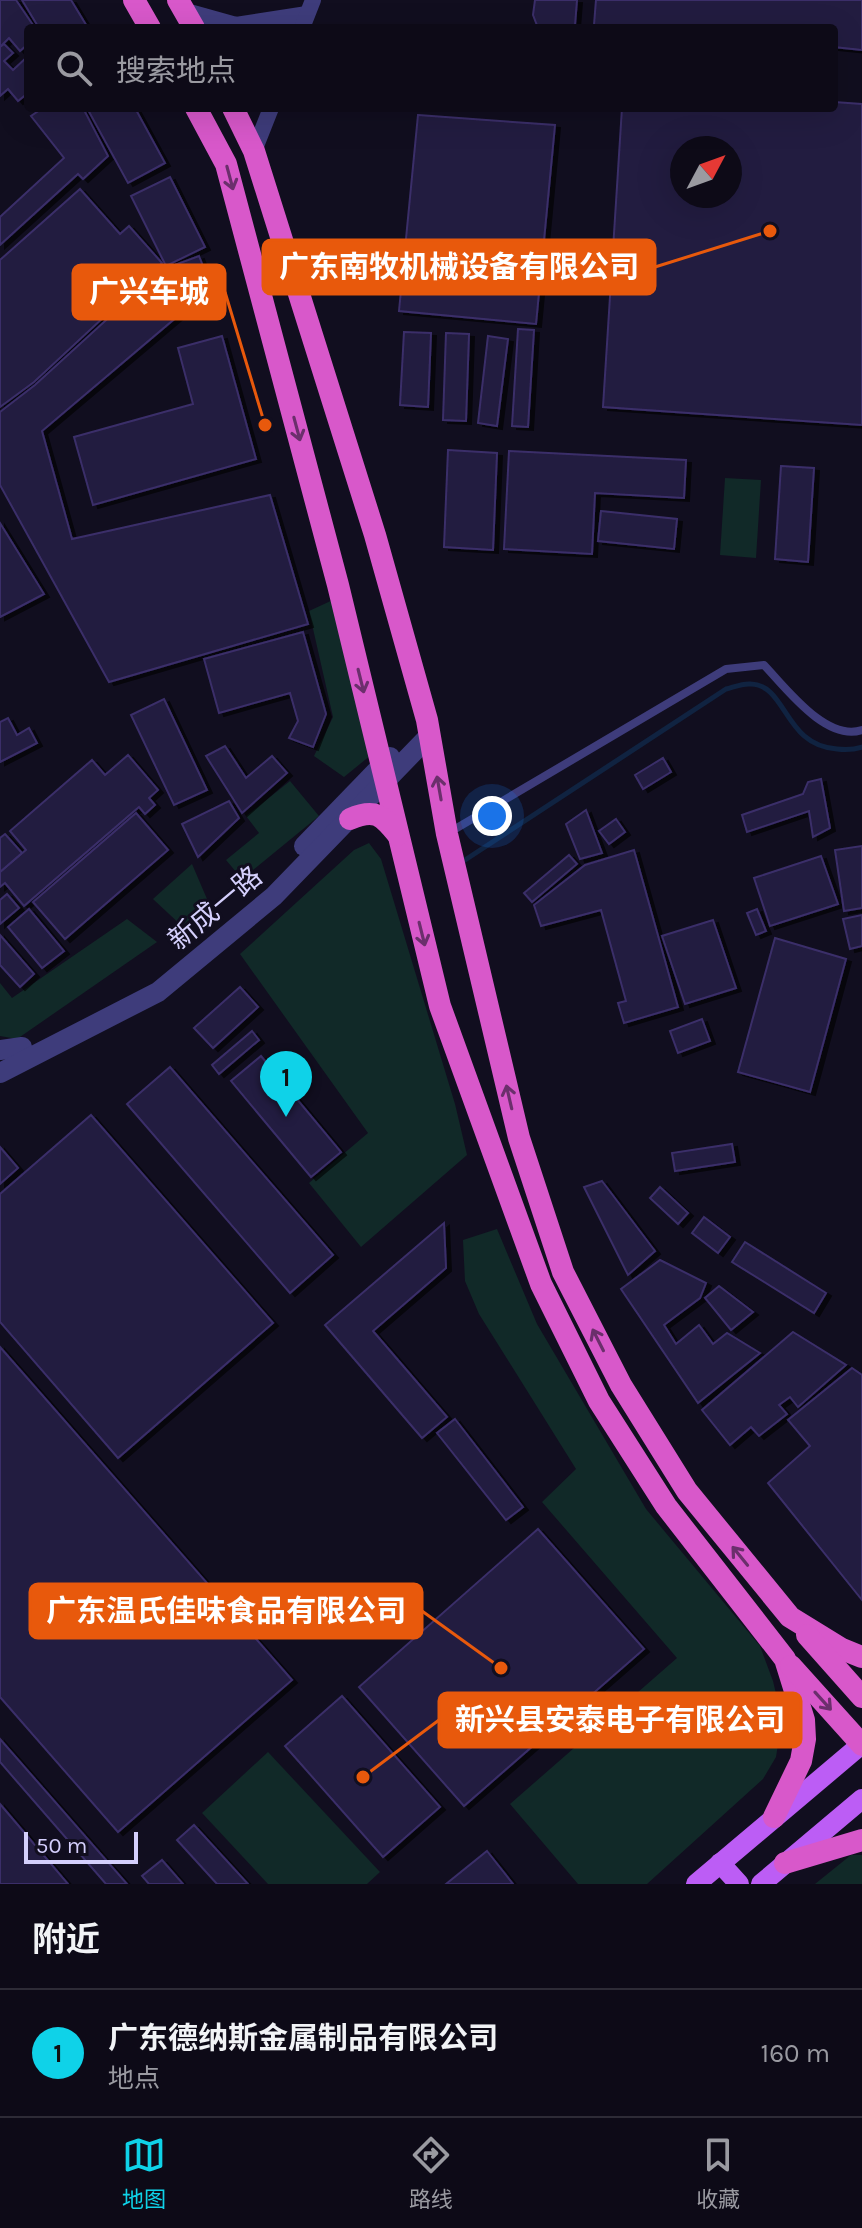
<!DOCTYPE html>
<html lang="zh">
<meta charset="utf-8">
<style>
:root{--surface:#0d0a17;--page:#161320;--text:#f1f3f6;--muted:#9a9aa1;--line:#2d2b36;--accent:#0fd2e8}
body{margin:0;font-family:Karla,"Noto Sans SC",sans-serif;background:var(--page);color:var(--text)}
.compass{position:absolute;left:670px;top:136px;width:72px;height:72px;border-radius:50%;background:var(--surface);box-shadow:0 8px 32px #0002;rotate:49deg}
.scale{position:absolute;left:24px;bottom:20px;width:114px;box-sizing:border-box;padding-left:8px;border:4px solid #d4cffc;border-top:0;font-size:22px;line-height:28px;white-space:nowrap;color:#d4cffc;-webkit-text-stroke:6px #110e1f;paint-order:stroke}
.you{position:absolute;left:492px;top:816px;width:28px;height:28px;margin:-20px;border:6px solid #fff;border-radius:50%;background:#1a73e8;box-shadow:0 0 0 12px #1a73e833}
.badge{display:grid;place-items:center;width:52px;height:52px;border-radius:50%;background:var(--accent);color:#111;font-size:26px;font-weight:700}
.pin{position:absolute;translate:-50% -66px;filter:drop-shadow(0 2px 4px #0008)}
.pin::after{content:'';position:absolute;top:42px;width:28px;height:24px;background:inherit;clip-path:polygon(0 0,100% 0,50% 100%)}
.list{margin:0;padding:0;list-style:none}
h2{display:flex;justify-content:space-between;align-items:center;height:104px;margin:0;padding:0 32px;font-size:34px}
h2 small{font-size:26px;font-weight:400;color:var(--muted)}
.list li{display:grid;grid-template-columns:52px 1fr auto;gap:24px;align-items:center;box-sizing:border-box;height:128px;padding:0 32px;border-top:2px solid var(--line)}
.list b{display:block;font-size:30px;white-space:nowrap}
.list p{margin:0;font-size:26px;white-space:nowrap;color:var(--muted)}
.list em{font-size:26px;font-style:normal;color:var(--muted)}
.icon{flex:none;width:44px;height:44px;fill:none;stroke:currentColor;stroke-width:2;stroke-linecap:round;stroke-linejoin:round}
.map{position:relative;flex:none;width:862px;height:1884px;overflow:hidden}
.search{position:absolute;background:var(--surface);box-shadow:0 8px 32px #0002;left:24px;right:24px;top:24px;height:88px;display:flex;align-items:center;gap:20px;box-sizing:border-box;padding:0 28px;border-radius:8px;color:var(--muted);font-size:30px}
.sheet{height:232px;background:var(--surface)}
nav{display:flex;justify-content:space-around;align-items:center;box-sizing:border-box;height:112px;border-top:2px solid var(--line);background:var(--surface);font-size:22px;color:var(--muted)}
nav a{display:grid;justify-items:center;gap:4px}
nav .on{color:var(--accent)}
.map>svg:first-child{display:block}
</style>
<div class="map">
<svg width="862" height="1884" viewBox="0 0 862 1884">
<defs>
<filter id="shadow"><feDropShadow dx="5" dy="3" stdDeviation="0" flood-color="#0009"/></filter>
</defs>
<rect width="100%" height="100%" fill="#110e1f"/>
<g fill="#112928">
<path d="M725,478L761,480L756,558L720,555Z"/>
<path d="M335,599L371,755L344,777L314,756L333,717L309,611Z"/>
<path d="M290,781L319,816L242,879L226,860L259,833L246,816Z"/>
<path d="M369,843L381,859L455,1104L467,1155L361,1247L309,1183L368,1133L240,954L354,850Z"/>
<path d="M192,864L210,906L183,927L153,899Z"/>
<path d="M127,919L157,942L17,1039L0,1036V983L12,998Z"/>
<path d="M497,1229L537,1324L646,1509L760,1646L773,1681L782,1719L776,1757L763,1779L647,1884H578L510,1804L677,1658L542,1502L576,1469L479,1314L465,1281L463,1240Z"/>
<path d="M268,1752L380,1872L367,1884H268L202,1813Z"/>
<path d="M851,1855H862V1884H815Z"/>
</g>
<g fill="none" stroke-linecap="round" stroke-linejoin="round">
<path stroke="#102341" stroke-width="5" d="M465,860L726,689C734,687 743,683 751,684C787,685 784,746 837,749C846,750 853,750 862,747"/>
</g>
<g fill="#231b3f" stroke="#3a2f69" stroke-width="2" fill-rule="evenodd" filter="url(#shadow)">
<path d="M0,0H16L35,28H28V44L20,51L9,38L0,47Z"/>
<path d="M22,0H71L88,28H39Z"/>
<path d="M535,0H577L575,25L573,28H538L533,15Z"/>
<path d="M596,0H862V50L834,47V28H630L594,25Z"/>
<path d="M4,44L13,53L4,61L13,70L28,56V93L18,101L8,89L0,96V47Z"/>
<path d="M834,102L862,104V425L603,407L622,108H834ZM682,148H730V196H682Z"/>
<path d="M43,108H83L108,156L83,179L78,174L0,245V217L64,158L31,116Z"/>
<path d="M87,108H135L165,163L128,183Z"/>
<path d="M418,115L555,125L536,324L399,311Z"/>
<path d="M170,177L205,247L166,266L131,196Z"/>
<path d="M80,189L120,234L129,226L162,263L34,382L0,407V260Z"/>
<path d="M199,256L217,302L178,316L42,431L72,539L270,495L308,624L109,682L0,485V412L35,385L161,270Z"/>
<path d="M518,329L534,330L528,427L512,426Z"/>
<path d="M404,332L431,333L428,407L400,405Z"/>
<path d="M446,333L469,334L466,421L443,420Z"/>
<path d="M222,336L256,459L93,505L74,437L193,404L178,348Z"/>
<path d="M488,336L508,339L497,426L478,423Z"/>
<path d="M448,450L497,453L493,550L444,547Z"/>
<path d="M509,451L686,460L684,498L595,493L592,554L504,549Z"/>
<path d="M781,466L814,468L808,562L775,559Z"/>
<path d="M601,511L677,519L674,549L598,541Z"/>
<path d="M0,523L44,594L0,617Z"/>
<path d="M303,632L326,714L313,747L289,738L298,721L290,693L219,713L204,659Z"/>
<path d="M164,699L207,790L174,805L131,715Z"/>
<path d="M8,718L17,735L29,728L37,743L0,762V722Z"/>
<path d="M225,746L246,778L272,756L287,773L242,813L206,756Z"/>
<path d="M128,755L158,790L149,798L155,805L145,814L139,807L24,906L5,883L0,887V872L26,850L10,831L92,760L105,775Z"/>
<path d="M663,758L671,772L643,789L635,775Z"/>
<path d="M821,779L830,828L813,837L809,811L747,832L742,815L803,794L808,782Z"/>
<path d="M229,801L239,818L198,857L182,824Z"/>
<path d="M586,810L602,853L580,859L566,824Z"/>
<path d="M136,813L168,850L65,939L33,902Z"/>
<path d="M616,819L625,832L609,844L599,831Z"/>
<path d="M5,834L22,853L0,872V838Z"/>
<path d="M862,846V908L844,911L835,850Z"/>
<path d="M634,850L678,1007L624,1023L618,1003L626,1001L601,910L541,926L534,905L585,865Z"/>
<path d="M569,855L577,864L532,902L524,893Z"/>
<path d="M821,856L838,904L770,926L754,878Z"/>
<path d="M7,894L19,908L0,924V900Z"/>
<path d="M29,909L64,951L42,968L8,927Z"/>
<path d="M757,909L766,931L756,935L747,913Z"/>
<path d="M862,915V946L850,949L843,919Z"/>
<path d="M713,920L736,988L685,1004L662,936Z"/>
<path d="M0,935L34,974L20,987L0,965Z"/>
<path d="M775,938L846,959L810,1092L738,1072Z"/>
<path d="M240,987L258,1007L213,1048L194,1028Z"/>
<path d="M702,1019L710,1041L678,1053L670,1031Z"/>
<path d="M252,1031L259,1040L219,1074L212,1065Z"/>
<path d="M261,1056L341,1152L311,1177L231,1081Z"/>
<path d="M170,1067L333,1255L290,1293L127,1104Z"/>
<path d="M91,1115L273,1323L118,1458L0,1322V1194Z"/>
<path d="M732,1144L735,1162L675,1171L672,1153Z"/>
<path d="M0,1147L18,1168L0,1184Z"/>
<path d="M602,1181L655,1251L628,1275L584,1187Z"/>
<path d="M660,1187L688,1213L678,1224L650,1198Z"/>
<path d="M704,1217L730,1237L718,1253L692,1233Z"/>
<path d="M444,1223L446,1268L373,1331L447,1417L422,1438L325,1325Z"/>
<path d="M745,1242L826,1293L814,1313L732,1262Z"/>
<path d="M660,1260L706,1283L700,1298L664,1325L676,1344L699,1325L713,1344L727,1333L760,1353L698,1403L621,1289Z"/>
<path d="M719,1286L753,1312L731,1330L705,1298Z"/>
<path d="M793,1332L846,1365L798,1407L790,1397L779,1405L787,1414L759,1436L751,1427L730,1445L702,1410Z"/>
<path d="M0,1347L292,1680L118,1832L0,1697Z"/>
<path d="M852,1368L862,1375V1600L768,1483L810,1446L788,1420Z"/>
<path d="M455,1419L523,1507L506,1520L437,1433Z"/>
<path d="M538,1529L644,1649L464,1806L359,1687Z"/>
<path d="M342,1696L440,1807L383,1857L285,1746Z"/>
<path d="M0,1739L127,1884H106L0,1762Z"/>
<path d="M0,1804L68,1884H0Z"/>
<path d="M194,1825L248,1884H217L177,1840Z"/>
<path d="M487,1851L513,1884H446Z"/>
<path d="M162,1860L183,1884H149L142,1876Z"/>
</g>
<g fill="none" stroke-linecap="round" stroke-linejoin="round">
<path stroke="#3e3c7b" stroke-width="8" d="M450,832L726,669L764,665C786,688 826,742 862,730"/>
<g stroke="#3e3c7b" stroke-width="16">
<path d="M186,11L236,25L307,14"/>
<path d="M302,28L313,0"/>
<path d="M254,151L271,108"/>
</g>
<g stroke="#3e3c7b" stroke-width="20">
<path d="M304,846L390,757"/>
<path d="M0,1050L22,1047"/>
<path d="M0,1073L158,992L274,896L429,736"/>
</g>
<g stroke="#bc5df5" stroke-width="20">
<path d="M720,1863L739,1884"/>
<path d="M696,1884L862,1744"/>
<path d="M761,1884L862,1799"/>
</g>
<g stroke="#d858ca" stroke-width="22">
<path d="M134,0L150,28"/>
<path d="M178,0L194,28"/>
<path d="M196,108L226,164L338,585L440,1006L541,1284L599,1401L666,1506L785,1659L804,1720L805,1739L801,1761L774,1817"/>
<path d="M233,108L254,151L375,535L427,720L447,834L519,1138L563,1272L621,1385L687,1491L790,1617L842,1649L862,1657"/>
<path d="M350,819C375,808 382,815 398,835"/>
<path d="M807,1635L862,1697"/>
<path d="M791,1666L862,1745"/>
<path d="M785,1863L862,1840"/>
</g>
</g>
<defs><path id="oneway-shaft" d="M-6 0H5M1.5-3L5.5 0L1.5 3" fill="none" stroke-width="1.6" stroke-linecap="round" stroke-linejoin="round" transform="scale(2)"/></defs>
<g stroke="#6b2f6c">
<use href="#oneway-shaft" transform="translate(230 178) rotate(75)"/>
<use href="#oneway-shaft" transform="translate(297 429) rotate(75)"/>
<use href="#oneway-shaft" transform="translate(361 681) rotate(76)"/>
<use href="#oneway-shaft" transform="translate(439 788) rotate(-100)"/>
<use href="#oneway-shaft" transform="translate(422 934) rotate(76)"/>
<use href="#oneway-shaft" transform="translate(509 1097) rotate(-103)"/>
<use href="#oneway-shaft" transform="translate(598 1340) rotate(-117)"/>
<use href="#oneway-shaft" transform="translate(740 1556) rotate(-129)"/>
<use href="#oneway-shaft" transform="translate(823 1701) rotate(48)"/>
</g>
<g text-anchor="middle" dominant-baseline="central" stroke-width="6" stroke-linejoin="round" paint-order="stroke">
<g font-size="28" fill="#d4cffc" stroke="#110e1f">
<text transform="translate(215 908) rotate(-40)">新成一路</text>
</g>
</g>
<path fill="none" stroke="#e8590c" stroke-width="3" d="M770 231L655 267M265 425L225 292M501 1668L422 1611M363 1777L439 1720"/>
<g fill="#e8590c" stroke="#110e1f" stroke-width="3">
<circle cx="770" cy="231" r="8"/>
<circle cx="265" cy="425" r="8"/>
<circle cx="501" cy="1668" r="8"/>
<circle cx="363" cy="1777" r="8"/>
</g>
<g fill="#e8590c" stroke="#e8590c" stroke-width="3">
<rect x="263" y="240" width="392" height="54" rx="8"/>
<rect x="73" y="265" width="152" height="54" rx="8"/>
<rect x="30" y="1584" width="392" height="54" rx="8"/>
<rect x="439" y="1693" width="362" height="54" rx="8"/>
</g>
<g font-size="30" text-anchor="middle" font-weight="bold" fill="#fff">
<text x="459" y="277">广东南牧机械设备有限公司</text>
<text x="149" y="302">广兴车城</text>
<text x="226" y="1621">广东温氏佳味食品有限公司</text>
<text x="620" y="1730">新兴县安泰电子有限公司</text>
</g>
</svg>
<svg class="compass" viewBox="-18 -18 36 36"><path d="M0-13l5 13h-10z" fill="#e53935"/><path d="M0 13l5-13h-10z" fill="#9a9aa1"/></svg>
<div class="scale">50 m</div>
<div class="you"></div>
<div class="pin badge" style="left:286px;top:1117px">1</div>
<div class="search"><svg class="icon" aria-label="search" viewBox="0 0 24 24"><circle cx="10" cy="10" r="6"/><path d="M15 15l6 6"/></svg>搜索地点</div>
</div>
<section class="sheet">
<h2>附近<small></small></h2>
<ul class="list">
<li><span class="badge">1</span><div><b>广东德纳斯金属制品有限公司</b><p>地点</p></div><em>160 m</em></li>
</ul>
</section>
<nav>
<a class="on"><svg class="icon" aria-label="map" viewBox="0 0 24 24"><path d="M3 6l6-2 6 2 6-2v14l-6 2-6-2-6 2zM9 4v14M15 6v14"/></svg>地图</a>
<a><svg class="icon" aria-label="directions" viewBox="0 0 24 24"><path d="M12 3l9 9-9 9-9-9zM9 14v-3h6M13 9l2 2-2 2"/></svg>路线</a>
<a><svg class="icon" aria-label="saved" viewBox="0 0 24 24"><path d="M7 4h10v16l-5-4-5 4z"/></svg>收藏</a>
</nav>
